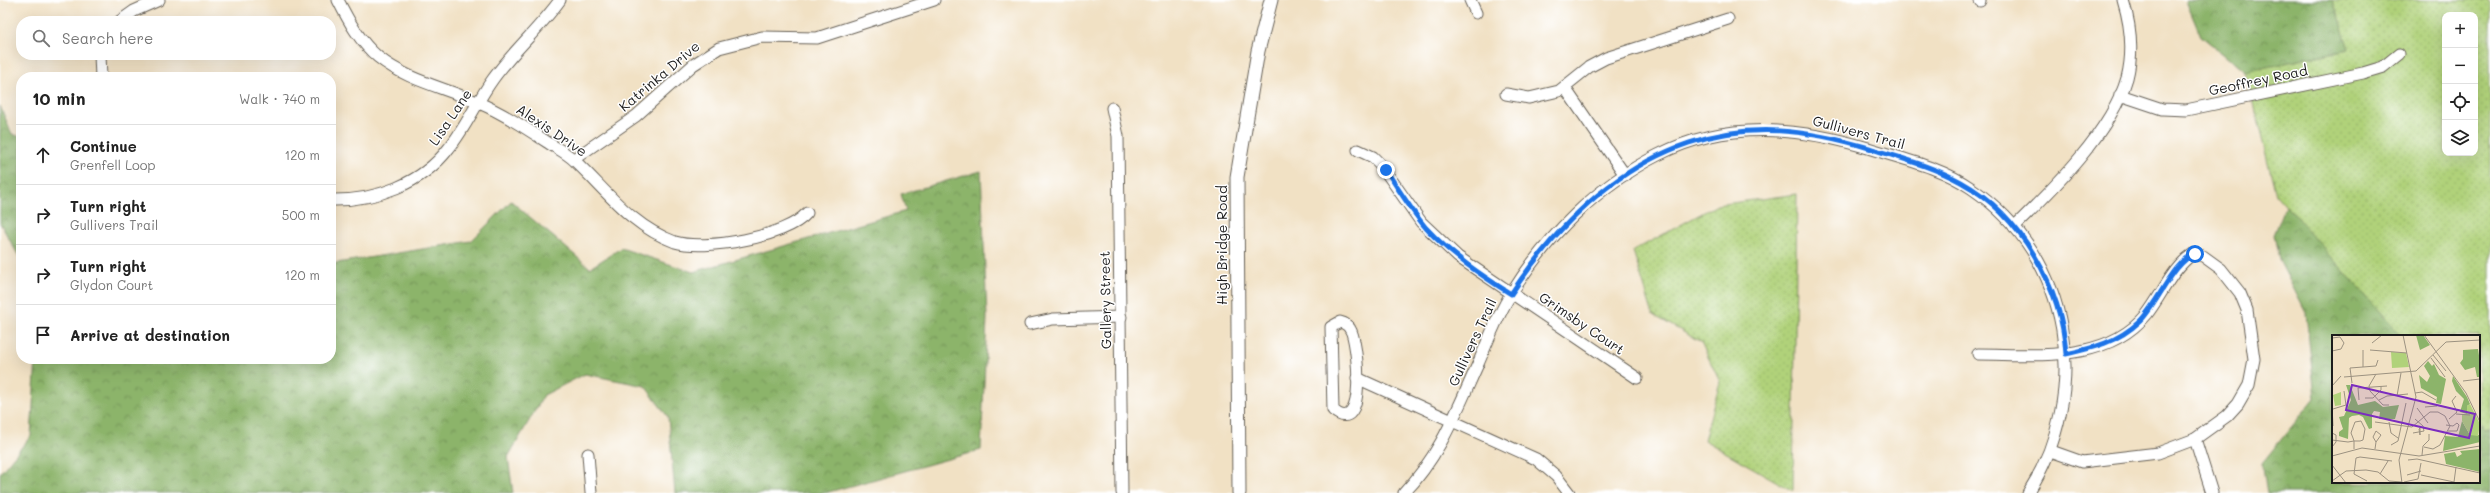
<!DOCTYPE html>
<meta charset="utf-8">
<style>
:root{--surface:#fff;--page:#f6f6f6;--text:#222;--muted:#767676;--line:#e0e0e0}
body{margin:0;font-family:Mali,sans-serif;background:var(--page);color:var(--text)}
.controls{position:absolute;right:12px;top:12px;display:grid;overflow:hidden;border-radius:8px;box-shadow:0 4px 16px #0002}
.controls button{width:36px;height:36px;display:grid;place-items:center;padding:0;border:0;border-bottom:1px solid var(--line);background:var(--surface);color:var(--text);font:20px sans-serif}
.stop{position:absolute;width:12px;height:12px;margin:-9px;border:3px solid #1a73e8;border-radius:50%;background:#fff}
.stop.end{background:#1a73e8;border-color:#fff;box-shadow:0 1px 4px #0008}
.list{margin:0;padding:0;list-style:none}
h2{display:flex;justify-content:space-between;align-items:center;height:52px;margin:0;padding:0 16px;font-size:17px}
h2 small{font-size:13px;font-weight:400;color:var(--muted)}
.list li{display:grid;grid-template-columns:26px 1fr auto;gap:12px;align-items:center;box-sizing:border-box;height:60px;padding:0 16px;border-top:1px solid var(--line)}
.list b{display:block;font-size:15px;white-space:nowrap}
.list p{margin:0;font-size:13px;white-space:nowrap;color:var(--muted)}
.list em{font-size:13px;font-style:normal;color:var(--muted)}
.icon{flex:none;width:22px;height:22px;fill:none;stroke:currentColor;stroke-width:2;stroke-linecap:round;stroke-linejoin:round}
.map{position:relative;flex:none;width:2490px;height:493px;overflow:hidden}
.search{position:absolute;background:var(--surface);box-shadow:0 4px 16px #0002;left:16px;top:16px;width:320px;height:44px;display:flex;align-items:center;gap:10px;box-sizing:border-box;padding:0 14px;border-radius:16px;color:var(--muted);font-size:15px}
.panel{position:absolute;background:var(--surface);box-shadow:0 4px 16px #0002;left:16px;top:72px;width:320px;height:292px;border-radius:16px}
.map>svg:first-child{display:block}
</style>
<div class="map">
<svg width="2490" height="493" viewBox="0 0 2490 493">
<defs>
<pattern id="forest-crowns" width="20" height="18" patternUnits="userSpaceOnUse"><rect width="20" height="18" fill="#8cb46a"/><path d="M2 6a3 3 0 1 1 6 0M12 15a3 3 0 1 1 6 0" fill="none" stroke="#729256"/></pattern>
<pattern id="park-dots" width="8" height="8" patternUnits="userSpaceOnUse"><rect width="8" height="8" fill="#b0d27a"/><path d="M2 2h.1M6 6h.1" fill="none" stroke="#97b469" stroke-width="1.8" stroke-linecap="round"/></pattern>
</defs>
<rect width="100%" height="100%" fill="#fff"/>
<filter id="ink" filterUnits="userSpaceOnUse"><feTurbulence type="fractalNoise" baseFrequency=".025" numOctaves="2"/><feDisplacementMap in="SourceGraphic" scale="8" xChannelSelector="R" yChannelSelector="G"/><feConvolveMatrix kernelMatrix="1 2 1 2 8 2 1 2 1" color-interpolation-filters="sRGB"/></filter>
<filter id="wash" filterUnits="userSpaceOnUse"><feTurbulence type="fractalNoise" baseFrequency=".012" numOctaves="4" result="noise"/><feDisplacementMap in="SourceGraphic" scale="16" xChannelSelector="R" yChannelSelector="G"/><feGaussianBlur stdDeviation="0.9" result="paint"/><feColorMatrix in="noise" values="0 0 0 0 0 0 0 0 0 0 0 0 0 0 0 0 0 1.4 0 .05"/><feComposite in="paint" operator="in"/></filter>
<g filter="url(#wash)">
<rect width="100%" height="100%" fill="#f1e1c4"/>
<g fill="url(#forest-crowns)" stroke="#546843">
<path d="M2186,0H2333L2349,49L2245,72L2201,36Z"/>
<path d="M0,106L12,134L21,137V260L0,223Z"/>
<path d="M981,171L987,318L981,450L825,493H675L668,417L645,386L585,374L544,395L508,457L513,493H0V473L31,436L36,359H331V264L471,241L511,201L590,268L621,248L693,272L906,211L901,194Z"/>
<path d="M2286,205L2401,336H2333V482H2479V425L2484,431L2490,430V493H2267L2262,463L2315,398L2306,313L2279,260L2274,235Z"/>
</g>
<g fill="url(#park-dots)" stroke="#66774b" fill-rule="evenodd">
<path d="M2333,0H2487L2490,4V430L2484,431L2479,425V336H2401L2276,194L2245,72L2349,49ZM2445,15H2475V153H2445Z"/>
<path d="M1797,194L1793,491L1704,440L1720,382L1701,342L1653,315L1633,251L1717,205Z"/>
</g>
</g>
<g filter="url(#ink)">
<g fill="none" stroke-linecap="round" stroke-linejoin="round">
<g stroke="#676157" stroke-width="13">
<g id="minor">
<path d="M338,0C348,20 360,42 378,57C408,81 444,87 479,103C503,113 526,128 547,142C556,148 567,153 575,161C607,191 631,226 675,242C704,251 787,237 807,213"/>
<path d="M1470,0L1476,13"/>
<path d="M1980,0V1"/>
<path d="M120,21L134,11L159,0"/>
<path d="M100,55L101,77"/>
<path d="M1565,88L1625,175"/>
<path d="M1506,94L1529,98L1559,91L1589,67L1606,58L1728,19"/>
<path d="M2120,95L2162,109L2186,110L2363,73L2383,67L2399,54"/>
<path d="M1112,108L1118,136L1122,493"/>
<path d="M1358,150L1373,157L1381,165L1421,222L1458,257L1637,378"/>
<path d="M574,159L636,116L693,65L719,48L762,37L817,38L934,0"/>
<path d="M331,200C375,201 422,184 449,148C466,127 477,101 493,79C513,51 540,28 560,0"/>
<path d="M2014,227C2053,189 2112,131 2127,78C2134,51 2131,26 2123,0"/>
<path d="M1340,322C1344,323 1348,325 1350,329C1358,340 1368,440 1333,410L1331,327Z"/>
<path d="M1030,324L1053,319L1121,317"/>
<path d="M1978,354C2035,354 2106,364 2147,314C2162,295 2172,268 2193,254L2203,256L2221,269L2240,293L2247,310L2254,359L2249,385L2238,404L2227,416L2195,439L2158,453L2082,462L2051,451"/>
<path d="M1357,378L1536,459L1556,476L1569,493"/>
<path d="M2195,439L2212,493"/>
<path d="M588,454L591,493"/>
<path d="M1404,493C1440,456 1457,410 1478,364C1488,341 1497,316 1511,294C1547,236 1597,186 1658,155C1726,120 1798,127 1868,148C1903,159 1941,167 1971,188C2073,257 2092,392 2028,493"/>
</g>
</g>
<g stroke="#676157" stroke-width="15">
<path id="tertiary" d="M1239,493L1237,177L1258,51L1271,0"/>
</g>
<use href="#minor" stroke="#fff" stroke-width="11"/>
<use href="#tertiary" stroke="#fff" stroke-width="13"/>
</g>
</g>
<g fill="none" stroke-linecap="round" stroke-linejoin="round" filter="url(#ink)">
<path stroke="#1a73e8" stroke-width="5" d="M1386,170C1399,190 1411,210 1426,228C1450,254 1481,275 1511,294C1555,228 1612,169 1689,143C1750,122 1809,130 1869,148C1900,158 1932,166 1961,182C2021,215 2062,288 2066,354C2093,348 2118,342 2139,322C2157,306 2173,261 2195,254"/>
</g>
<g text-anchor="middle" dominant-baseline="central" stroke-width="3" stroke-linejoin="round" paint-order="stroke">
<g font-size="14" fill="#1c1c1c" stroke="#fff">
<text transform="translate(659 76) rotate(-40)">Katrinka Drive</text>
<text transform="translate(2258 80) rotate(-12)">Geoffrey Road</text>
<text transform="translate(450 117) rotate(-56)">Lisa Lane</text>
<text transform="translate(552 130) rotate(34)">Alexis Drive</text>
<text transform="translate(1859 132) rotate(15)">Gullivers Trail</text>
<text transform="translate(1221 245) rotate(-90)">High Bridge Road</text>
<text transform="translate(1105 300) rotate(-91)">Gallery Street</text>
<text transform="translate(1582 323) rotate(34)">Grimsby Court</text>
<text transform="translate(1472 342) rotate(-65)">Gullivers Trail</text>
</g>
</g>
<g transform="translate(2332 335)">
<rect width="148" height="148" fill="#f1e1c4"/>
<path d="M84,0H91L98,10L88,15ZM146,14L148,27V42H145L143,32L133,35L128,28L131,24V15ZM96,26L100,31L102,29L107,40L114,44L109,69L104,68L105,62L89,53L87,40L95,47L98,41L92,31ZM121,41L135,62L138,69L135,71V79L128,77L132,64L124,56L120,46ZM14,50H18L26,70L43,66L51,72L67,70L63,84H47L48,77L42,76L40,79V93L37,94L31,82L27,80L20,81L17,83L16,104L7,101V97L11,94L7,82L12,81L19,65ZM130,86L138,100H148V107L111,116L113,101L126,102ZM148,114V137L114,129L112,119L123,117L125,122L130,119L128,116Z" fill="#8cb46a"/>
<path d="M59,17L74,18L77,32L60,33ZM9,57V70L3,71L1,60ZM138,69L148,89L146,101L138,100L130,86V79H135V71Z" fill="#b0d27a"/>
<path fill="none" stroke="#9c9281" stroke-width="1" d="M92,0L134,58L148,87M0,3L8,2L12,8L9,14L0,16M40,8L50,0M31,15V32M38,15L75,18M101,20L114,36M99,23L113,42M44,39L37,51L38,56L51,70H57M12,42L84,36L114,7L148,5M131,46L148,44M20,48L18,33L44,31L46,25M0,51L9,41M83,58L90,57L104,65M65,61L69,38M33,63H41L49,55V51M27,65L26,53L55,51M47,65L55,61L76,59M0,71L1,91M93,72L105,71M85,73L96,88M1,74L14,70L12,56M124,79L138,80M117,84L125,77L120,66L124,61M43,87L80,92L98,77H106L113,81L118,91L108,110L101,114L92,112M57,87L59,98L66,103M114,90L121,91L125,88L127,90L125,96H116M88,93V100L87,94ZM0,98L4,100V107L0,112M81,98L92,96L91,91L83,84M0,105L16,107L22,106H28L31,105L33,94L29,86L23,87L20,95L19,98L21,103L22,106V114M59,110L66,106L74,68M43,114L44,107L41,102L44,96L49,100L44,107M90,120L91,111L97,105V99M0,121L30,113L87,121L148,111M76,125L85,124L148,138M0,130L14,148M48,139L56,126M75,140L89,136M89,140L122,147M0,146L14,136L34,135L46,137L57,146L70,147M35,146L22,139L24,123L28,122L60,126M72,147L86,144L89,128M122,147L124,132M70,148L67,125L84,62L71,0"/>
<path fill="#7b2cbf" fill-opacity="0.15" stroke="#7b2cbf" stroke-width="2" d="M20,50L143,79L137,103L14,75Z"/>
<rect width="148" height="148" fill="none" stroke="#1c1c1c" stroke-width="2"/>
</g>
</svg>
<div class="controls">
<button>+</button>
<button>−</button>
<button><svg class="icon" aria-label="locate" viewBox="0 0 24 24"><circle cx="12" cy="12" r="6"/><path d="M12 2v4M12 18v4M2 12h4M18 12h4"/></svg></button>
<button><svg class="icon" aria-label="layers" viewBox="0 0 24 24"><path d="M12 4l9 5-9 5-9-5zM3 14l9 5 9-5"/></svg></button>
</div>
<div class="stop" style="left:2195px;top:254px"></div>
<div class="stop end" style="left:1386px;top:170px"></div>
<div class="search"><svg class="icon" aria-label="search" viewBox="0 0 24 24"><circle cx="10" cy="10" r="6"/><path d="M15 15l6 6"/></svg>Search here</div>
<section class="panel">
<h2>10 min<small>Walk · 740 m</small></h2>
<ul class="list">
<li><svg class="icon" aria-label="ahead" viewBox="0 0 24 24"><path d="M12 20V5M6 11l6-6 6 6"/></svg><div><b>Continue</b><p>Grenfell Loop</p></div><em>120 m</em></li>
<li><svg class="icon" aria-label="right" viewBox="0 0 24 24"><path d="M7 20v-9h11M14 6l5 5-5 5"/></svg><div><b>Turn right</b><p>Gullivers Trail</p></div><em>500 m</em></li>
<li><svg class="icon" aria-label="right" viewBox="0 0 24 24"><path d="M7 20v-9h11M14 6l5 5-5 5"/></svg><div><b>Turn right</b><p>Glydon Court</p></div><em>120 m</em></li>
<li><svg class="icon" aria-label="arrive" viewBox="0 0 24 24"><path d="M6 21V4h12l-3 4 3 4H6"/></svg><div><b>Arrive at destination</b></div></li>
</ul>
</section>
</div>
